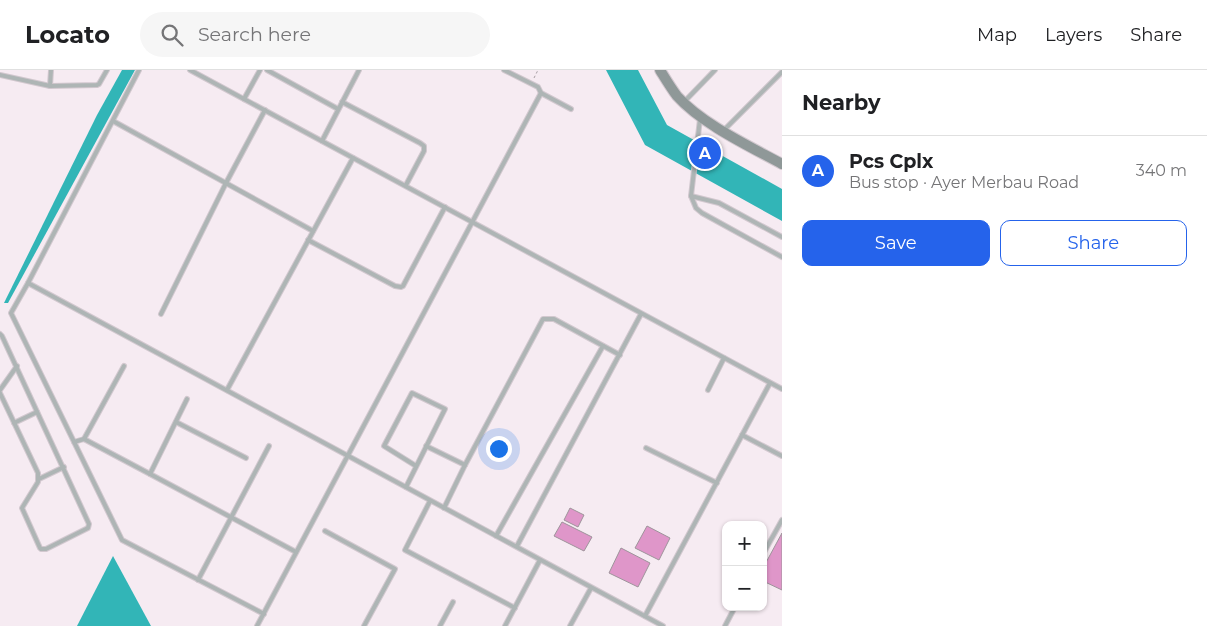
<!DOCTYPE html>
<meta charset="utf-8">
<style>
:root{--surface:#fff;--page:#f6f6f6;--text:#202124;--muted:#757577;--line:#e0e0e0;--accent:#2563eb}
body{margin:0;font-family:Montserrat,sans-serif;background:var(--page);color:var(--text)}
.controls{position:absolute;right:15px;bottom:15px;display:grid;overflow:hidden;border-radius:10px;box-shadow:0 1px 4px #0004}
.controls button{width:45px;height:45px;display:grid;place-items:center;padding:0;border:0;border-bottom:1px solid var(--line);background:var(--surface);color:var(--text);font:25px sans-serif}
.you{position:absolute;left:498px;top:378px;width:18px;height:18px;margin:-12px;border:4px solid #fff;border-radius:50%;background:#1a73e8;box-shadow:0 0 0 8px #1a73e833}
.badge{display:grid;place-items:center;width:32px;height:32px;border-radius:50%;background:var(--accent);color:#fff;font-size:16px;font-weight:700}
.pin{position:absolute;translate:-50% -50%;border:2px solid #fff;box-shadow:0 1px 5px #0006}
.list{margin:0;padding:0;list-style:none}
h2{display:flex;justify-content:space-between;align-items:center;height:65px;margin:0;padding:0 20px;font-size:21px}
h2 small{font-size:16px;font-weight:400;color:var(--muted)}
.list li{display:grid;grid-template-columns:32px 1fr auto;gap:15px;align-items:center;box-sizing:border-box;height:70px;padding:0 20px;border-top:1px solid var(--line)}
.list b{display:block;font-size:19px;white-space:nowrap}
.list p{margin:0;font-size:16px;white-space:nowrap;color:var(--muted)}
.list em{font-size:16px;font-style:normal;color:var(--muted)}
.actions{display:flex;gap:10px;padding:15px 20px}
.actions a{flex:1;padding:11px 0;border:1px solid var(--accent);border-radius:10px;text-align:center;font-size:18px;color:var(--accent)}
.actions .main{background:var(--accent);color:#fff}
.icon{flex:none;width:28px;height:28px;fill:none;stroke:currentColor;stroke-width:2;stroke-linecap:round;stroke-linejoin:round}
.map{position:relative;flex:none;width:782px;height:556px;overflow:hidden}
header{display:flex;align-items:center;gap:30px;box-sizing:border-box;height:70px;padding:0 25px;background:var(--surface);border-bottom:1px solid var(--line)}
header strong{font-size:24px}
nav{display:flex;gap:28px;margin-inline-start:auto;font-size:18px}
.search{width:350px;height:45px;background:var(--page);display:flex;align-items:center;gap:12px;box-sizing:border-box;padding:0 18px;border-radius:28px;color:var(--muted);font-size:19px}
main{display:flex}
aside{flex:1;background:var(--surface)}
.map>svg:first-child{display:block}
</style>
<header>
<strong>Locato</strong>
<div class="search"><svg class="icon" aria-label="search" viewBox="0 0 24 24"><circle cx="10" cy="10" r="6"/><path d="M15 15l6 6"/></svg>Search here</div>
<nav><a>Map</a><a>Layers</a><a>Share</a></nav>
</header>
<main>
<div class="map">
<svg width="782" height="556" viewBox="0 0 782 556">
<rect width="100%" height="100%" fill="#f6ebf2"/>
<g fill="#32b5b7">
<path d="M122,0H135L8,233H4L97,45Z"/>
<path d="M606,0H638L667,55L782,119V151L645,75Z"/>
<path d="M113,486L151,556H77Z"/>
</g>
<g fill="#df96c9" stroke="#9e949b">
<path d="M570,438L584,445L578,457L564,450Z"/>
<path d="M562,452L592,467L584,481L554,466Z"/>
<path d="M647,456L670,468L659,490L635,478Z"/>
<path d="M782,463V520L763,511V498Z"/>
<path d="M621,478L650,493L638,517L609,503Z"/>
</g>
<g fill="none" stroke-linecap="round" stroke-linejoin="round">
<g stroke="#d2c8cf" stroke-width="6">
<g id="lane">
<path d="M139,0L28,213L11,243L122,470L264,544"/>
<path d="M190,0L782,319"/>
<path d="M267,0L338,39"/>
<path d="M504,0L538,17L541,23L571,39"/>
<path d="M0,5L50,16L97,15L99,14L107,0"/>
<path d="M50,16L51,0"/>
<path d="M244,29L260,0"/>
<path d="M342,32L420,73L424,76V81L406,115"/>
<path d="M684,32L715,0"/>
<path d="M700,49L691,126L696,138L702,143L782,187"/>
<path d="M113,51L313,161"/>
<path d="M723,61L782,2"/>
<path d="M322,71L359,0"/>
<path d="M691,126L719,133L782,167"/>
<path d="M308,170L395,216L401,217L403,216L445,137"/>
<path d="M28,213L663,556"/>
<path d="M161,244L226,113L265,40"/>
<path d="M0,264L2,266L89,454L88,458L46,479H41L40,478L22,438L38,412V403L0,323"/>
<path d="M0,320L17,296"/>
<path d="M227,320L353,88"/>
<path d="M708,320L724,288"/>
<path d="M176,352L246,388"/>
<path d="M14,353L37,342"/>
<path d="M742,365L782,386"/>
<path d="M84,369L150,404L187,329"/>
<path d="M74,372L84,369L124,296"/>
<path d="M426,376L465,395"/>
<path d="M646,378L717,413"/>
<path d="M150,404L296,482"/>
<path d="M39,409L64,397"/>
<path d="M406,417L445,339L412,323L384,376L416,396"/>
<path d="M430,431L405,480L515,538"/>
<path d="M444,438L465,395L543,249H554L620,285"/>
<path d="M325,461L395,499L364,556"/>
<path d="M496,466L603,276"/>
<path d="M517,476L641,244"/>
<path d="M763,484L782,450"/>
<path d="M198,510L269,376"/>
<path d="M645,546L770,313"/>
<path d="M257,556L541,23"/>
<path d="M440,556L453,532"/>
<path d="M505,556L540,490"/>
<path d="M570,556L591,518"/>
<path d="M725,556L735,537"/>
</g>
</g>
<g stroke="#d2c8cf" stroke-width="12">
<path id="secondary" d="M660,0C665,8 671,18 677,26C702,54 749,76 782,94"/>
</g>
<path stroke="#a69ea3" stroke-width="1" stroke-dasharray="2.5 2.5" stroke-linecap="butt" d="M534,8L538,0"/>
<use href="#lane" stroke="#aeb5b5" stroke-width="4"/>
<use href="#secondary" stroke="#8f9898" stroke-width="10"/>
</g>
</svg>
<div class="controls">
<button>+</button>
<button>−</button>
</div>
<div class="you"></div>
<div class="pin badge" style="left:705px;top:83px">A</div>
</div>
<aside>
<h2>Nearby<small></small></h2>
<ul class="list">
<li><span class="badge">A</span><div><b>Pcs Cplx</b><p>Bus stop · Ayer Merbau Road</p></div><em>340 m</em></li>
</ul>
<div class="actions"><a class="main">Save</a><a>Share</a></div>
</aside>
</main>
